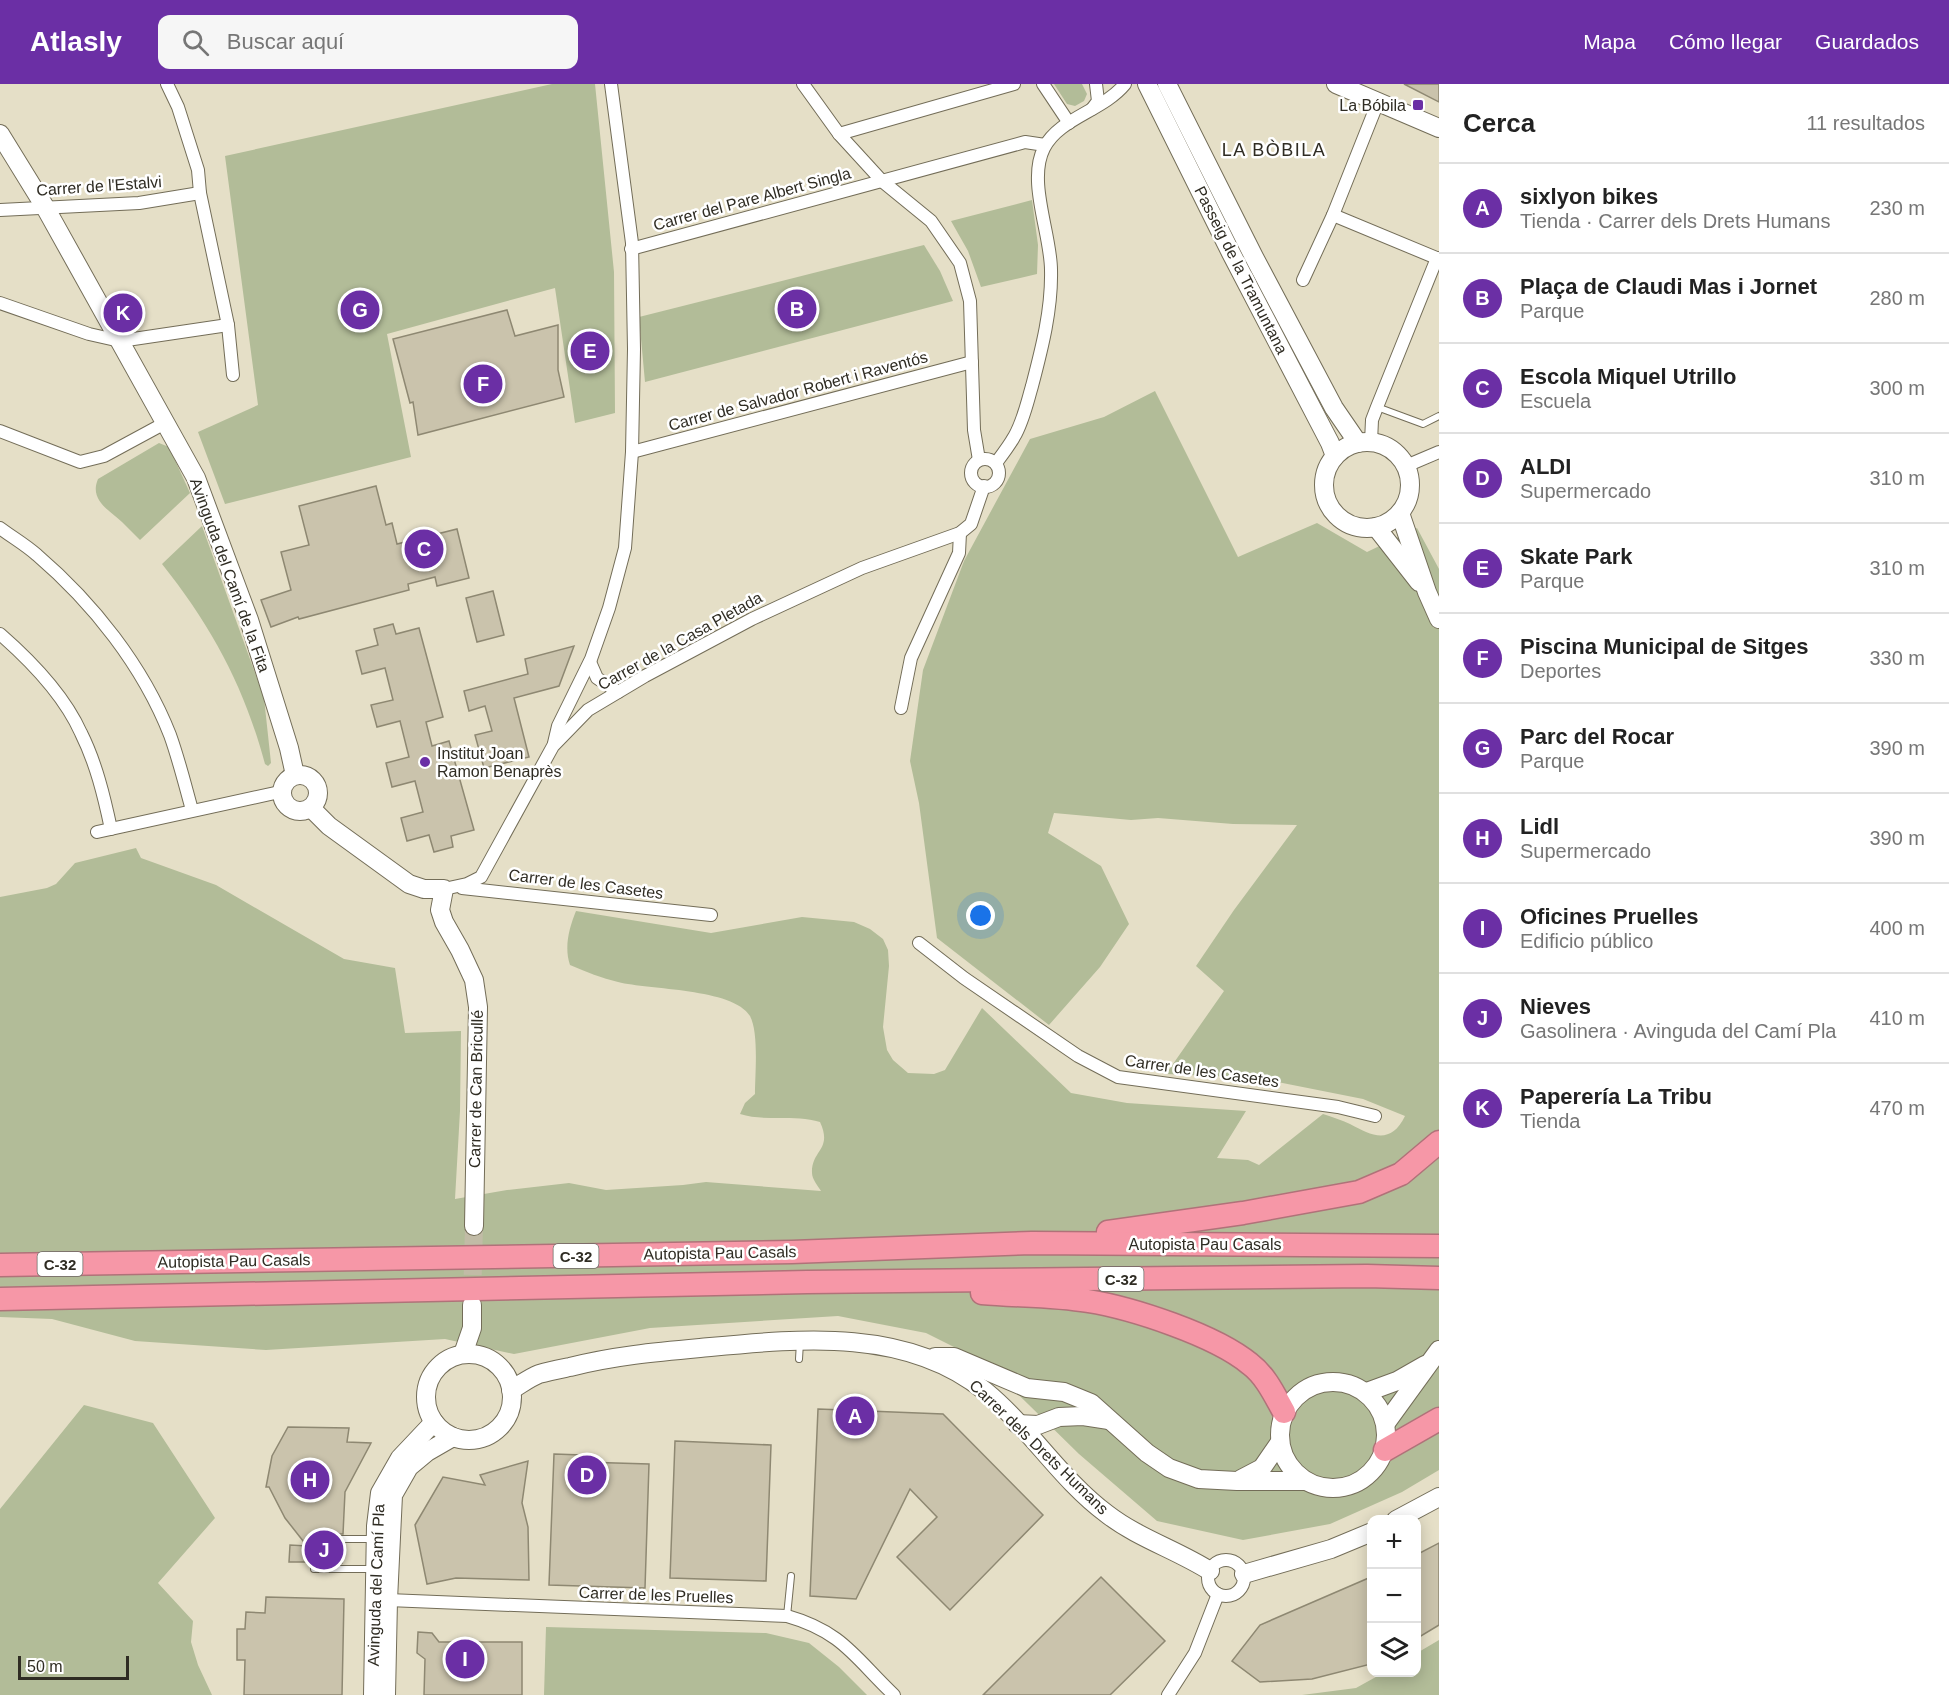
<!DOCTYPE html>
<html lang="es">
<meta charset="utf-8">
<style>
:root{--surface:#fff;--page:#f6f6f6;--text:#222;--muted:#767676;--line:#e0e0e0;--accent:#6b2fa5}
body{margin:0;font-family:Arial,sans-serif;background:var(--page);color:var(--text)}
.controls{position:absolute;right:18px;bottom:18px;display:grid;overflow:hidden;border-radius:12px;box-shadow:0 3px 15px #0003}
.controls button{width:54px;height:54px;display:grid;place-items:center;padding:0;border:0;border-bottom:2px solid var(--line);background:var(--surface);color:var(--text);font:30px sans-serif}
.scale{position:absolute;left:18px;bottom:15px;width:111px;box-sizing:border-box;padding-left:6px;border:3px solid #2f2c23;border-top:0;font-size:16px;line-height:21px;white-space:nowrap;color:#2f2c23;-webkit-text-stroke:4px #fff;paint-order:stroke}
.you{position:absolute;left:981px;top:832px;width:21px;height:21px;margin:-15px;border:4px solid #fff;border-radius:50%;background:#1a73e8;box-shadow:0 0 0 9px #1a73e833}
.badge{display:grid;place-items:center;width:39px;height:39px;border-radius:50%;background:var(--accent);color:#fff;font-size:20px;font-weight:700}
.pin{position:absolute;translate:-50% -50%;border:3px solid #fff;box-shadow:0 2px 6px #0006}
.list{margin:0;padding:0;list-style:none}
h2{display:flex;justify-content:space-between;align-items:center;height:78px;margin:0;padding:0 24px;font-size:26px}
h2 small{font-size:20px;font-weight:400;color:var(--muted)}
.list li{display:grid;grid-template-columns:39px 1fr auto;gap:18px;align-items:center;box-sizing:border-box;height:90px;padding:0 24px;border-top:2px solid var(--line)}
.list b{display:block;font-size:22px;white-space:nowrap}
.list p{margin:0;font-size:20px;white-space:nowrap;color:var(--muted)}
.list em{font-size:20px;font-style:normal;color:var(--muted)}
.icon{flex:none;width:33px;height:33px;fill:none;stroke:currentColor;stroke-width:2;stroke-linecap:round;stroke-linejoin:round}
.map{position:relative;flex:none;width:1439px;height:1611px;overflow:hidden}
header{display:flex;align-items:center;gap:36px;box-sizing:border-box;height:84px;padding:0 30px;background:var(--accent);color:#fff}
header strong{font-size:28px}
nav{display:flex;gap:33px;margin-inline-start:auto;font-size:21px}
.search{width:420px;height:54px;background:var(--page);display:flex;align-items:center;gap:15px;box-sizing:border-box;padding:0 21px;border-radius:12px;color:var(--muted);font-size:22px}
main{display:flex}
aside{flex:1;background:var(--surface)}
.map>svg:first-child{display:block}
</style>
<header>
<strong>Atlasly</strong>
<div class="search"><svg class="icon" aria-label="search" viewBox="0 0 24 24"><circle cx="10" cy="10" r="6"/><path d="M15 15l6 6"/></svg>Buscar aquí</div>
<nav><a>Mapa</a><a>Cómo llegar</a><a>Guardados</a></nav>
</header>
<main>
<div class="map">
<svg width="1439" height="1611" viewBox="0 0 1439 1611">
<rect width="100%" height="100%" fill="#e5dfc7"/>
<g fill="#b2bc98">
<path d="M552,0H595L614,188L615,329L575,339L555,204L387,250L411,373L225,420L198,348L258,321L225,72Z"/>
<path d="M1054,0H1082L1087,10L1084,17L1075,22L1067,20Z"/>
<path d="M1032,116L1038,161L1037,190L981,203L968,167L951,137Z"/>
<path d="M924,161L940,187L953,217L645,298L639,233Z"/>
<path d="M1155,307L1238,473L1317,439L1367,468L1417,444L1439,485V1386L1402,1408L1330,1440L1243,1456L1157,1437L1079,1370L986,1279L926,1249L838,1232L650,1244L514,1270L445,1255L266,1266L135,1257L52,1235L0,1233V813L47,804L56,800L75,779L136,764L141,774L216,801L344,875L395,884L405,949L461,947L460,1027L455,1115L507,1106L569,1099L606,1106L683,1101L706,1098L821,1107C818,1102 812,1095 812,1089C811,1066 833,1066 820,1038C794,1030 765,1038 740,1030L745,1019L755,1010C755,990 759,949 750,932C733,904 649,906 618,898C602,894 586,888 570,881C564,864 569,844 576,827L711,849L802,833L854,838L870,845L883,855L888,866L889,882L883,943L887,966L893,976L908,989L934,990L945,986L982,924L1071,1009L1127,1019L1246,1027L1217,1074L1248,1076L1259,1081L1323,1030C1332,1033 1342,1036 1350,1040C1372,1052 1391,1061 1405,1032L1363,1015L1258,994L1166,990L1224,907L1196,882L1234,826L1297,741L1233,740L1158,734L1131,736L1054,729L1048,749L1101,782L1129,840L1100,883L1049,941L937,854L919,719L910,677L923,586L964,477L1030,355L1104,333Z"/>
<path d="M159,359L169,363L190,409L140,456C134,450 128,444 122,438C109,426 89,416 98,395Z"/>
<path d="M202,442L264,614L271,679L268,682L265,680C244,602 212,543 162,480Z"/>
<path d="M84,1321L153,1339L215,1434L158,1499L193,1537L191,1558L198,1581L212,1611H0V1425Z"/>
<path d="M546,1543L766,1549L809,1559L839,1583L867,1611H544Z"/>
<path d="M1439,1556V1611H1302L1356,1604L1383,1589L1416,1588L1417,1569Z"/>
</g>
<g fill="#cac3ac" stroke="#8e8872" stroke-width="1.5">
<path d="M1404,0H1439V18Z"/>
<path d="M507,226L515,252L558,241V286L564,313L418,351L413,318L410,319L393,255Z"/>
<path d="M376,402L386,441L392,439L397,460L457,445L469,494L437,502L435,493L408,500L409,506L299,535L298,533L271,543L261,516L291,506L281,468L309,461L299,422Z"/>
<path d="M493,507L504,551L477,558L466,514Z"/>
<path d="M393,540L396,550L419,544L443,633L426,638L432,662L449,657L474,746L451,752L453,763L434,768L429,751L407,757L401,734L423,728L415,697L392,703L386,679L409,673L400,637L377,643L371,621L393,616L385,584L362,590L356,567L378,561L374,545Z"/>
<path d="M574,562L559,602L514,614L529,673L484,684L475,651L492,647L485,622L469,627L464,607L528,590L525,575Z"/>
<path d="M818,1325L943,1330L1043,1431L950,1526L897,1473L937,1433L910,1405L856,1515L810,1512Z"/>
<path d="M288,1343L349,1344L347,1358L371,1359L345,1408L343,1450H314L310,1454V1464L314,1467L319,1465L320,1460H342V1479L319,1478L315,1473L311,1474L309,1478H289L290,1461L307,1462L285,1434L269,1403H266L272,1372Z"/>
<path d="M675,1357L771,1361L766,1497L670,1494Z"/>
<path d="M554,1370L582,1371V1378L649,1380L645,1504L549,1501Z"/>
<path d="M528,1377L522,1419L528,1443L529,1496L456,1494L427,1500L415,1441L443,1393L485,1401L480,1391Z"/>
<path d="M1439,1459V1541L1416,1555V1471Z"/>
<path d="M1101,1493L1165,1557L1110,1611H983Z"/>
<path d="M1371,1493V1580L1312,1595L1260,1598L1232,1577L1260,1541Z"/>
<path d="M266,1513L344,1515L342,1611H244L245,1576H237V1545H245L246,1528L265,1529Z"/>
<path d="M418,1548L432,1549L439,1558H522V1611H424L425,1575L417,1569Z"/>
</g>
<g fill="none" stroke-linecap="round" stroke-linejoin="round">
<path stroke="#c1bba6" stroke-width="18" stroke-dasharray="18 9" stroke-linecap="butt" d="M472,1218L474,1142"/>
<g stroke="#736d58" stroke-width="8">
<g id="lane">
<path d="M1377,323L1423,340L1439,332"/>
<path d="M799,1275L800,1258"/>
<path d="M315,1462V1455H375"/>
<path d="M314,1478V1485H372"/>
<path d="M787,1532L791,1492"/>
</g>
</g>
<g stroke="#736d58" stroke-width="14">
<g id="street">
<path d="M167,0L178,23L198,86L200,109L228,241L233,291"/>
<path d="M803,0L839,50L882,97L931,137L960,179L970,217L974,346L979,376"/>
<path d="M1043,0L1069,39"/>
<path d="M1092,25L1098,17L1096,0"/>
<path d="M839,50L1014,0"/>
<path d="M0,126L139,119L200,109"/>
<path d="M1333,131L1439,175"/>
<path d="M631,165L1025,58L1045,61"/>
<path d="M1303,196L1333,131L1378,18"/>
<path d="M0,219L89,250L120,257L228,241"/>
<path d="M0,347L80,378L104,372L165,339"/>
<path d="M1371,358L1372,336L1377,323L1437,174"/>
<path d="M632,368L972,278"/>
<circle cx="985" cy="389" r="14"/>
<path d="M996,379C1002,371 1009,362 1014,353C1023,338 1027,319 1032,302C1042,264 1052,225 1051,186C1051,150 1027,97 1044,64C1059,34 1103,27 1125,0"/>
<path d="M1406,382L1439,368"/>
<path d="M0,444C12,453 26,461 37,471C93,519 143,582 170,651C179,676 185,701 192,726"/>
<path d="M0,550C31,577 64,611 81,649C96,679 104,712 111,745"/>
<path d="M590,578L597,594L618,608"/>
<path d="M901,624L911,574L959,469L960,449"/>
<path d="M554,659L558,642L591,575L609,524L625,464L632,368L634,265L632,159L611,0"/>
<path d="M97,748L275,709L282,711"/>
<path d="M462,804L711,831"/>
<path d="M444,805L467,800L481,793L553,662L588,626L645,592L752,535L862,484L960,449L971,440L984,402"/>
<path d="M919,859L964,894L1078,972L1118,993L1338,1023L1375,1032"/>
<circle cx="1226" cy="1494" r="18"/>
<path d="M388,1516L787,1532C843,1548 855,1574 894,1611"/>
<path d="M1168,1611L1195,1569L1218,1510"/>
</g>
</g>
<g stroke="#736d58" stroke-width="20">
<g id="secondary">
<path d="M1147,0L1231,169L1330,359L1335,372"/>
<path d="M1167,0L1254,173L1334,324L1358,359"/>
<path d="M1336,0L1439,44"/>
<path d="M0,50L45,123L196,394L249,536L289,664L295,691"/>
<circle cx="1367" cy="401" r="43"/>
<path d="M1400,429L1427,508L1439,535"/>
<path d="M1376,443L1419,498"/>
<circle cx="300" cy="709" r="18"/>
<path d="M311,724L329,742L409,800L424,805H444L440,826L444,838L460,866L474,896L478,923L474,1142"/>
<path d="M463,1270L472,1244V1221"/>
<circle cx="469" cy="1313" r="43"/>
<path d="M935,1273H954L1027,1304L1064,1308L1091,1319L1147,1369L1169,1384L1199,1395L1237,1397H1306"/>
<circle cx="1333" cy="1351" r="53"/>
<path d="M511,1306C520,1301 529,1294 539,1290C549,1287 560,1285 570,1283C613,1272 656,1268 700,1264C796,1255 905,1242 985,1307C1030,1344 1060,1395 1107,1430C1138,1454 1177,1466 1210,1487"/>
<path d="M1367,1308L1397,1297L1425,1281"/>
<path d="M1386,1339L1439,1266"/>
<path d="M1017,1340L1038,1341L1059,1333L1083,1332L1109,1336"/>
<path d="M1241,1395L1262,1384L1280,1358"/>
<path d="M1396,1436L1439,1413"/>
<path d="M1244,1490L1331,1465L1372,1448"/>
<path d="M373,1611L376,1442L380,1409L400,1374L434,1338"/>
<path d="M386,1611L388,1516L393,1411L409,1383L427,1368L453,1353"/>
</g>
</g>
<g stroke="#b07279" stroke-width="25">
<g id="highway">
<path d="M1108,1148L1243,1129L1359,1108L1401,1090L1439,1058"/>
<path d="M0,1181L792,1168L1032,1159L1439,1162"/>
<path d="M982,1209C1016,1212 1053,1211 1088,1217C1132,1224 1215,1251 1250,1280C1266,1292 1275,1312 1284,1328"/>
<path d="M0,1215L807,1198L1367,1192L1439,1194"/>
<path d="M1385,1366L1439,1335"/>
</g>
</g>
<use href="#lane" stroke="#fff" stroke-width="6"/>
<use href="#street" stroke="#fff" stroke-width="12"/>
<use href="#secondary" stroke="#fff" stroke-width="18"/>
<use href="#highway" stroke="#f697a7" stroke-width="22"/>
</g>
<g fill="#6b2fa5" stroke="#fff" stroke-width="2">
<rect x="1412" y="15" width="12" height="12" rx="3"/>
<circle cx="425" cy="678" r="6"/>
</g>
<g text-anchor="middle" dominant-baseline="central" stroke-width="5" stroke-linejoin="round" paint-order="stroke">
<g fill="#fff" stroke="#6d6b65" stroke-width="1.5">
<rect x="553.5" y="1160" width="45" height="24" rx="4.5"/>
<rect x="37.5" y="1168" width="45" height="24" rx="4.5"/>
<rect x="1098.5" y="1183" width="45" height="24" rx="4.5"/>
</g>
<g font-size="15" font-weight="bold" fill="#2f2c23">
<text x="576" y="1172">C-32</text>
<text x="60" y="1180">C-32</text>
<text x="1121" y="1195">C-32</text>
</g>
<g font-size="16" fill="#2f2c23" stroke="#fff" text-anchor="end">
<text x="1406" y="21">La Bóbila</text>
<text x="437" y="669" text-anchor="start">Institut Joan<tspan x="437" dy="18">Ramon Benaprès</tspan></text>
</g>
<g font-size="16" fill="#2f2c23" stroke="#fff">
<text transform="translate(99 102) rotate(-4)">Carrer de l'Estalvi</text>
<text transform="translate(752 115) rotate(-15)">Carrer del Pare Albert Singla</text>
<text transform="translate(1241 186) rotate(63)">Passeig de la Tramuntana</text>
<text transform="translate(798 307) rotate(-15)">Carrer de Salvador Robert i Raventós</text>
<text transform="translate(230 491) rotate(70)">Avinguda del Camí de la Fita</text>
<text transform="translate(680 557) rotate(-29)">Carrer de la Casa Pletada</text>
<text transform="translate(586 800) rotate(7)">Carrer de les Casetes</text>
<text transform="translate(1202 987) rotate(8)">Carrer de les Casetes</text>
<text transform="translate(476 1005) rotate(-89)">Carrer de Can Bricullé</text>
<text x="1205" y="1160">Autopista Pau Casals</text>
<text transform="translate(720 1169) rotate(-1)">Autopista Pau Casals</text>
<text transform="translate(234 1177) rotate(-1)">Autopista Pau Casals</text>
<text transform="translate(1039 1363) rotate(44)">Carrer dels Drets Humans</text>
<text transform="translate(376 1501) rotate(-88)">Avinguda del Camí Pla</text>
<text transform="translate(656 1511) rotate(2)">Carrer de les Pruelles</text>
</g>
<g font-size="18" letter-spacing="1.5" fill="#2f2c23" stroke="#fff">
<text x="1274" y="66">LA BÒBILA</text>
</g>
</g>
</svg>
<div class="controls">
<button>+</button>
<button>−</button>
<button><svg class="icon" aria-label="layers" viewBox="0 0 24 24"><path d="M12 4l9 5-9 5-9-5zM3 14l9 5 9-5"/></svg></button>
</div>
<div class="scale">50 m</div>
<div class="you"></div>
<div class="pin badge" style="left:855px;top:1332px">A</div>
<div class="pin badge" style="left:797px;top:225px">B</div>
<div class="pin badge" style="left:424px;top:465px">C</div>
<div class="pin badge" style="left:587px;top:1391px">D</div>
<div class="pin badge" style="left:590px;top:267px">E</div>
<div class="pin badge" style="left:483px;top:300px">F</div>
<div class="pin badge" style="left:360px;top:226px">G</div>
<div class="pin badge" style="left:310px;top:1396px">H</div>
<div class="pin badge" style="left:465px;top:1575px">I</div>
<div class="pin badge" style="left:324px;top:1466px">J</div>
<div class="pin badge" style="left:123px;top:229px">K</div>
</div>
<aside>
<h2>Cerca<small>11 resultados</small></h2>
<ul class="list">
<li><span class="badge">A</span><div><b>sixlyon bikes</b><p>Tienda · Carrer dels Drets Humans</p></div><em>230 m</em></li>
<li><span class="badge">B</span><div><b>Plaça de Claudi Mas i Jornet</b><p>Parque</p></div><em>280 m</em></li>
<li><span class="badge">C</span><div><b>Escola Miquel Utrillo</b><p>Escuela</p></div><em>300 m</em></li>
<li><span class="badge">D</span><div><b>ALDI</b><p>Supermercado</p></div><em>310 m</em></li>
<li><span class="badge">E</span><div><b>Skate Park</b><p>Parque</p></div><em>310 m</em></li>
<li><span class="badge">F</span><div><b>Piscina Municipal de Sitges</b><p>Deportes</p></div><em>330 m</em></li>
<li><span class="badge">G</span><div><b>Parc del Rocar</b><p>Parque</p></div><em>390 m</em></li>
<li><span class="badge">H</span><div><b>Lidl</b><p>Supermercado</p></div><em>390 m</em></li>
<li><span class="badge">I</span><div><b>Oficines Pruelles</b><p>Edificio público</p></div><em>400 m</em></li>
<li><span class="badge">J</span><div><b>Nieves</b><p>Gasolinera · Avinguda del Camí Pla</p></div><em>410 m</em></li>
<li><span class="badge">K</span><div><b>Paperería La Tribu</b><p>Tienda</p></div><em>470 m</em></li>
</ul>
</aside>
</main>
